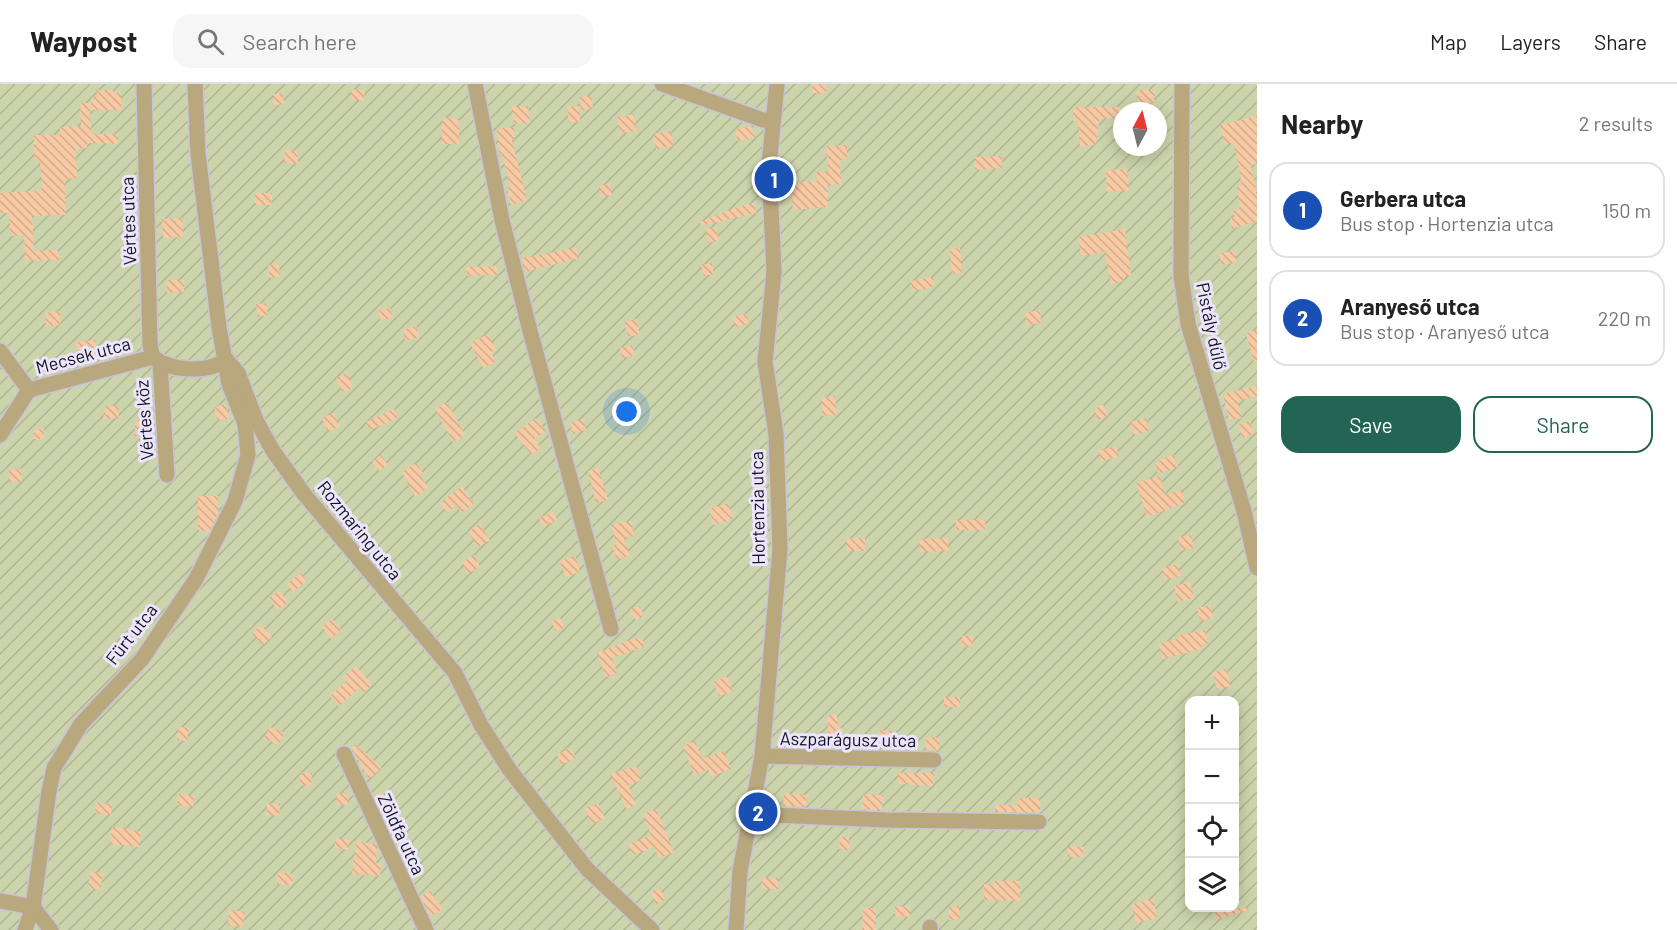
<!DOCTYPE html>
<meta charset="utf-8">
<style>
:root{--surface:#fff;--page:#f6f6f6;--text:#222;--muted:#767676;--line:#e0e0e0;--accent:#236555}
body{margin:0;font-family:Barlow,sans-serif;background:var(--page);color:var(--text)}
.controls{position:absolute;right:18px;bottom:18px;display:grid;overflow:hidden;border-radius:12px;box-shadow:0 3px 15px #0003}
.controls button{width:54px;height:54px;display:grid;place-items:center;padding:0;border:0;border-bottom:2px solid var(--line);background:var(--surface);color:var(--text);font:30px sans-serif}
.compass{position:absolute;left:1113px;top:18px;width:54px;height:54px;border-radius:50%;background:var(--surface);box-shadow:0 3px 15px #0003;rotate:7deg}
.you{position:absolute;left:627px;top:328px;width:21px;height:21px;margin:-15px;border:4px solid #fff;border-radius:50%;background:#1a73e8;box-shadow:0 0 0 9px #1a73e833}
.badge{display:grid;place-items:center;width:39px;height:39px;border-radius:50%;background:var(--accent);color:#fff;font-size:20px;font-weight:700}
.pin{position:absolute;translate:-50% -50%;border:3px solid #fff;box-shadow:0 2px 6px #0006}
.list{margin:0;padding:0;list-style:none}
h2{display:flex;justify-content:space-between;align-items:center;height:78px;margin:0;padding:0 24px;font-size:26px}
h2 small{font-size:20px;font-weight:400;color:var(--muted)}
.list li{display:grid;grid-template-columns:39px 1fr auto;gap:18px;align-items:center;box-sizing:border-box;height:96px;margin:0 12px 12px;padding:0 12px;border:2px solid var(--line);border-radius:18px}
.list b{display:block;font-size:22px;white-space:nowrap}
.list p{margin:0;font-size:20px;white-space:nowrap;color:var(--muted)}
.list em{font-size:20px;font-style:normal;color:var(--muted)}
.actions{display:flex;gap:12px;padding:18px 24px}
.actions a{flex:1;padding:14px 0;border:2px solid var(--accent);border-radius:18px;text-align:center;font-size:21px;color:var(--accent)}
.actions .main{background:var(--accent);color:#fff}
.icon{flex:none;width:33px;height:33px;fill:none;stroke:currentColor;stroke-width:2;stroke-linecap:round;stroke-linejoin:round}
.map{position:relative;flex:none;width:1257px;height:846px;overflow:hidden}
header{display:flex;align-items:center;gap:36px;box-sizing:border-box;height:84px;padding:0 30px;background:var(--surface);border-bottom:2px solid var(--line)}
header strong{font-size:28px}
nav{display:flex;gap:33px;margin-inline-start:auto;font-size:21px}
.search{width:420px;height:54px;background:var(--page);display:flex;align-items:center;gap:15px;box-sizing:border-box;padding:0 21px;border-radius:18px;color:var(--muted);font-size:22px}
main{display:flex}
aside{flex:1;background:var(--surface)}
.map>svg:first-child{display:block}
</style>
<header>
<strong>Waypost</strong>
<div class="search"><svg class="icon" aria-label="search" viewBox="0 0 24 24"><circle cx="10" cy="10" r="6"/><path d="M15 15l6 6"/></svg>Search here</div>
<nav><a>Map</a><a>Layers</a><a>Share</a></nav>
</header>
<main>
<div class="map">
<svg width="1257" height="846" viewBox="0 0 1257 846">
<defs>
<pattern id="garden-furrows" width="10" height="10" patternUnits="userSpaceOnUse" patternTransform="scale(1.5)"><rect width="10" height="10" fill="#ccd4ac"/><path d="M-1 1l2-2M0 10L10 0M9 11l2-2" fill="none" stroke="#aeb593"/></pattern>
<pattern id="building-back-hatch" width="6" height="6" patternUnits="userSpaceOnUse" patternTransform="scale(1.5)"><rect width="6" height="6" fill="#f7caa4"/><path d="M-1 5l2 2M0 0l6 6M5-1l2 2" fill="none" stroke="#d3ad8d"/></pattern>
</defs>
<rect width="100%" height="100%" fill="#ebe5fd"/>
<path fill="url(#garden-furrows)" fill-rule="evenodd" d="M0,0H1257V846H0ZM1122,27H1158V63H1122ZM1190,616H1234V824H1190Z"/>
<g fill="url(#building-back-hatch)">
<path d="M813,0H826V10L812,9Z"/>
<path d="M352,5L365,7L363,17L350,15Z"/>
<path d="M96,6H113V9L121,10V26H90L91,50H118V60L87,59V64L75,65L78,94L65,95L66,131L32,132L34,167L58,166L59,176L25,177L24,151L11,152L9,129H0V109L42,106L40,77H36L34,70V51H60V43L81,42L80,19H90V25L92,13H97Z"/>
<path d="M1137,6H1155L1154,19H1137Z"/>
<path d="M273,10H283L284,20L273,21Z"/>
<path d="M591,12L593,25L581,26L579,13Z"/>
<path d="M528,22L530,39L514,40L512,23Z"/>
<path d="M579,22L580,38L569,39L567,23Z"/>
<path d="M1073,23H1120L1121,33L1099,36L1096,61L1080,62L1078,37H1073Z"/>
<path d="M634,30L637,47L620,49L617,33Z"/>
<path d="M1257,32V73L1256,80L1251,81L1257,114V137L1232,145L1230,134L1234,133L1233,127L1240,125L1237,102L1242,101L1234,59L1225,61L1220,41Z"/>
<path d="M445,34L459,35V60H442V36Z"/>
<path d="M751,42L756,53L738,57L735,46Z"/>
<path d="M514,43L515,56H512L527,117L511,121L507,104L510,103L502,70L499,71L497,45Z"/>
<path d="M671,47L674,62L656,65L653,50Z"/>
<path d="M847,61V75L840,76L841,100L828,101V123L793,126L791,99L817,97L816,88H828L826,62Z"/>
<path d="M285,66L298,67V80L284,79Z"/>
<path d="M1002,72V84L975,86V73Z"/>
<path d="M1127,85L1129,107L1107,108L1106,86Z"/>
<path d="M610,99L612,111L602,113L599,102Z"/>
<rect x="255" y="109" width="17" height="12"/>
<path d="M754,119L756,129L701,142L700,138L734,124Z"/>
<path d="M182,134L183,153L163,154L162,135Z"/>
<path d="M716,143L719,156L708,159L705,145Z"/>
<path d="M1125,145L1131,191L1123,193L1124,197L1111,200L1105,168L1081,172L1078,153Z"/>
<path d="M576,164L579,174L525,188L522,174Z"/>
<path d="M960,164L962,189L952,190L950,165Z"/>
<path d="M1234,166L1237,178L1222,181L1219,170Z"/>
<path d="M712,179L714,190L704,192L701,181Z"/>
<path d="M279,180L280,193L270,194L268,181Z"/>
<path d="M497,182L498,191L467,192L466,183Z"/>
<path d="M933,193L934,203L913,207L911,197Z"/>
<path d="M167,196H184V208L167,209Z"/>
<path d="M266,219L268,231L258,233L256,220Z"/>
<path d="M390,224L393,234L380,236L378,227Z"/>
<path d="M1040,226L1041,239L1027,241L1025,229Z"/>
<path d="M60,227L61,241L46,242L45,229Z"/>
<path d="M747,230L749,240L735,243L733,233Z"/>
<path d="M636,235L640,250L628,253L624,238Z"/>
<path d="M416,242L419,253L405,257L403,246Z"/>
<path d="M1257,246V278H1254L1246,249Z"/>
<path d="M489,250L496,266L491,268L496,278L483,284L470,259Z"/>
<path d="M95,256L98,272L85,274L84,270H78L76,258Z"/>
<path d="M632,261L635,271L622,274L620,264Z"/>
<path d="M347,289L353,304L342,308L336,294Z"/>
<path d="M1257,302V312L1238,317L1242,334L1229,336L1223,310Z"/>
<path d="M835,312L837,330L823,332L821,314Z"/>
<path d="M447,318L465,351L453,358L435,325Z"/>
<path d="M225,320L229,334L218,337L214,323Z"/>
<path d="M1104,320L1108,332L1097,336L1095,325Z"/>
<path d="M105,322H118L119,334L103,335Z"/>
<path d="M394,325L398,334L370,346L366,338Z"/>
<path d="M334,329L340,342L328,348L322,334Z"/>
<path d="M536,334L546,347L534,355L541,364L531,371L515,349Z"/>
<path d="M1146,334L1149,347L1133,351L1130,338Z"/>
<path d="M147,335L148,353L134,352L136,336Z"/>
<path d="M583,335L586,346L573,350L570,339Z"/>
<path d="M1250,337L1254,350L1242,354L1238,340Z"/>
<path d="M44,345V355H34V346Z"/>
<path d="M1116,362L1119,373L1101,377L1098,367Z"/>
<path d="M381,371L388,381L379,387L372,377Z"/>
<path d="M1174,371L1178,383L1158,390L1155,380L1159,378L1158,376Z"/>
<path d="M416,379L423,389L420,391L428,404L415,413L402,388Z"/>
<path d="M598,384L608,416L596,419L588,387Z"/>
<path d="M21,385L22,398H10L9,386Z"/>
<path d="M1160,392L1165,410L1182,406L1185,419L1147,433L1136,399Z"/>
<path d="M462,402L474,420L461,429L457,421L447,429L440,419Z"/>
<path d="M198,412H218V429L209,448L198,446Z"/>
<path d="M767,412L769,429L757,431L754,414Z"/>
<path d="M728,419L733,435L714,441L709,425Z"/>
<path d="M553,428L557,436L543,443L539,434Z"/>
<rect x="956" y="436" width="29" height="10"/>
<path d="M631,437L635,452L624,454L630,471L617,476L612,462L617,461L611,440Z"/>
<path d="M480,440L490,456L478,463L468,448Z"/>
<path d="M1191,451L1194,464L1181,466L1178,453Z"/>
<path d="M846,454H865V467H847Z"/>
<path d="M948,454L949,467L920,468L919,455Z"/>
<path d="M474,471L480,483L468,490L462,478Z"/>
<path d="M575,472L580,488L566,493L560,477Z"/>
<path d="M1178,480L1181,492L1165,496L1162,484Z"/>
<path d="M301,489L307,497L293,508L287,500Z"/>
<path d="M1190,498L1194,514L1178,518L1174,502Z"/>
<path d="M280,507L288,518L278,526L269,514Z"/>
<path d="M1210,521L1213,534L1200,537L1197,524Z"/>
<path d="M640,522L644,533L634,536L630,525Z"/>
<path d="M561,534L564,544L555,547L552,537Z"/>
<path d="M332,535L341,546L331,555L322,543Z"/>
<path d="M261,541L272,553L263,561L252,550Z"/>
<path d="M1206,546L1208,560L1201,561L1202,565L1163,575L1159,560L1179,554L1178,551Z"/>
<rect x="962" y="552" width="11" height="10"/>
<path d="M635,554H642L645,562L612,574L617,589L606,593L597,569Z"/>
<path d="M356,582L372,601L363,608L360,604L339,622L330,612L347,597L343,593Z"/>
<path d="M1227,585L1231,602L1217,606L1213,588Z"/>
<path d="M727,592L733,607L719,612L713,598Z"/>
<rect x="944" y="613" width="16" height="10"/>
<path d="M828,631H837L838,643H842V654L828,655Z"/>
<path d="M179,643L189,644L187,657L177,656Z"/>
<path d="M270,643L284,649L279,661L264,654Z"/>
<path d="M879,646L892,647L891,660L878,659Z"/>
<path d="M926,653L939,654V666L926,665Z"/>
<path d="M695,657L702,675L724,667L731,685L711,693L708,685L694,691L683,662Z"/>
<path d="M356,660L382,684L369,695L352,664Z"/>
<path d="M571,664L576,674L561,681L557,670Z"/>
<path d="M636,682L641,696L628,701L636,721L627,725L610,690Z"/>
<path d="M301,688L312,689L311,702L299,701Z"/>
<path d="M898,689H934L933,702L898,700Z"/>
<path d="M381,708L394,724L385,731L375,713Z"/>
<path d="M337,709L349,711L348,721L336,720Z"/>
<path d="M784,709L807,711L806,723L783,722Z"/>
<path d="M179,710L195,712L193,723L177,721Z"/>
<path d="M863,710L883,711L882,726L862,725Z"/>
<path d="M1018,714H1040V728H995V721H1018Z"/>
<path d="M96,719L112,720L111,731L95,729Z"/>
<path d="M267,719L280,720L279,732L266,731Z"/>
<path d="M598,719L605,734L592,740L585,725Z"/>
<path d="M656,725L674,768L659,774L654,763L633,771L628,761L651,751L643,730Z"/>
<path d="M396,732L406,746L394,755L387,739Z"/>
<path d="M112,742L141,748L139,763L110,760Z"/>
<path d="M840,753H849V766L839,765Z"/>
<path d="M336,754L350,756L348,766L334,764Z"/>
<path d="M356,757L375,760L377,765L376,779L381,780L380,792L352,790Z"/>
<path d="M1068,762L1084,763L1083,773H1068Z"/>
<path d="M91,787L103,790L100,806L88,803Z"/>
<path d="M278,788L293,790L292,801L277,800Z"/>
<path d="M761,794H778L779,805H761Z"/>
<path d="M993,797H1020V817L984,816V800H993Z"/>
<path d="M660,804L665,816L656,820L651,808Z"/>
<path d="M430,807L443,825L430,832L421,812Z"/>
<path d="M1153,815L1157,834L1136,839L1132,820Z"/>
<path d="M895,822L910,823V833L895,832Z"/>
<path d="M959,822L960,835L949,836V823Z"/>
<path d="M863,824H876V846H862Z"/>
<path d="M1213,824H1248V826L1216,836Z"/>
<path d="M229,826L245,828L243,843L228,841Z"/>
</g>
<g fill="none" stroke-linecap="round" stroke-linejoin="round">
<g stroke="#c9c3d9" stroke-width="18">
<g id="street">
<path d="M144,0L150,261L153,273"/>
<path d="M475,0L502,136L529,243L611,545"/>
<path d="M662,0L763,36H773"/>
<path d="M1182,0L1181,191L1188,240L1244,427L1257,484"/>
<path d="M0,267L29,306"/>
<path d="M226,275L238,289L256,336L273,367L304,410L455,589L481,641L509,685L587,785L652,846"/>
<path d="M160,279L167,391"/>
<path d="M29,306L153,273C169,287 210,290 226,275"/>
<path d="M0,351L29,306"/>
<path d="M344,670L426,846"/>
<path d="M762,672L934,676"/>
<path d="M752,730L885,736L1039,738"/>
<path d="M0,817L33,823"/>
<path d="M33,823L51,846"/>
<path d="M930,843V846"/>
<path d="M25,846L33,823L49,707L54,684L81,640L142,575L196,495L235,417L248,371L245,340L229,300L219,243L198,70L195,0"/>
<path d="M736,846L740,787L762,672L780,465L776,350L765,278L774,188L769,81L777,0"/>
</g>
</g>
<use href="#street" stroke="#b9a77e" stroke-width="15"/>
</g>
<g text-anchor="middle" dominant-baseline="central" stroke-width="6" stroke-linejoin="round" paint-order="stroke">
<g font-size="18" fill="#15131b" stroke="#ebe5fd">
<text transform="translate(128 137) rotate(-92)">Vértes utca</text>
<text transform="translate(1212 242) rotate(78)">Pistály dűlő</text>
<text transform="translate(83 271) rotate(-15)">Mecsek utca</text>
<text transform="translate(144 336) rotate(-94)">Vértes köz</text>
<text transform="translate(757 424) rotate(-91)">Hortenzia utca</text>
<text transform="translate(360 446) rotate(51)">Rozmaring utca</text>
<text transform="translate(131 550) rotate(-52)">Fürt utca</text>
<text transform="translate(848 655) rotate(1)">Aszparágusz utca</text>
<text transform="translate(402 750) rotate(65)">Zöldfa utca</text>
</g>
</g>
</svg>
<div class="controls">
<button>+</button>
<button>−</button>
<button><svg class="icon" aria-label="locate" viewBox="0 0 24 24"><circle cx="12" cy="12" r="6"/><path d="M12 2v4M12 18v4M2 12h4M18 12h4"/></svg></button>
<button><svg class="icon" aria-label="layers" viewBox="0 0 24 24"><path d="M12 4l9 5-9 5-9-5zM3 14l9 5 9-5"/></svg></button>
</div>
<svg class="compass" viewBox="-18 -18 36 36"><path d="M0-13l5 13h-10z" fill="#e53935"/><path d="M0 13l5-13h-10z" fill="#767676"/></svg>
<div class="you"></div>
<div class="pin badge" style="left:774px;top:95px;background:#1a4fb4">1</div>
<div class="pin badge" style="left:758px;top:728px;background:#1a4fb4">2</div>
</div>
<aside>
<h2>Nearby<small>2 results</small></h2>
<ul class="list">
<li><span class="badge" style="background:#1a4fb4">1</span><div><b>Gerbera utca</b><p>Bus stop · Hortenzia utca</p></div><em>150 m</em></li>
<li><span class="badge" style="background:#1a4fb4">2</span><div><b>Aranyeső utca</b><p>Bus stop · Aranyeső utca</p></div><em>220 m</em></li>
</ul>
<div class="actions"><a class="main">Save</a><a>Share</a></div>
</aside>
</main>
